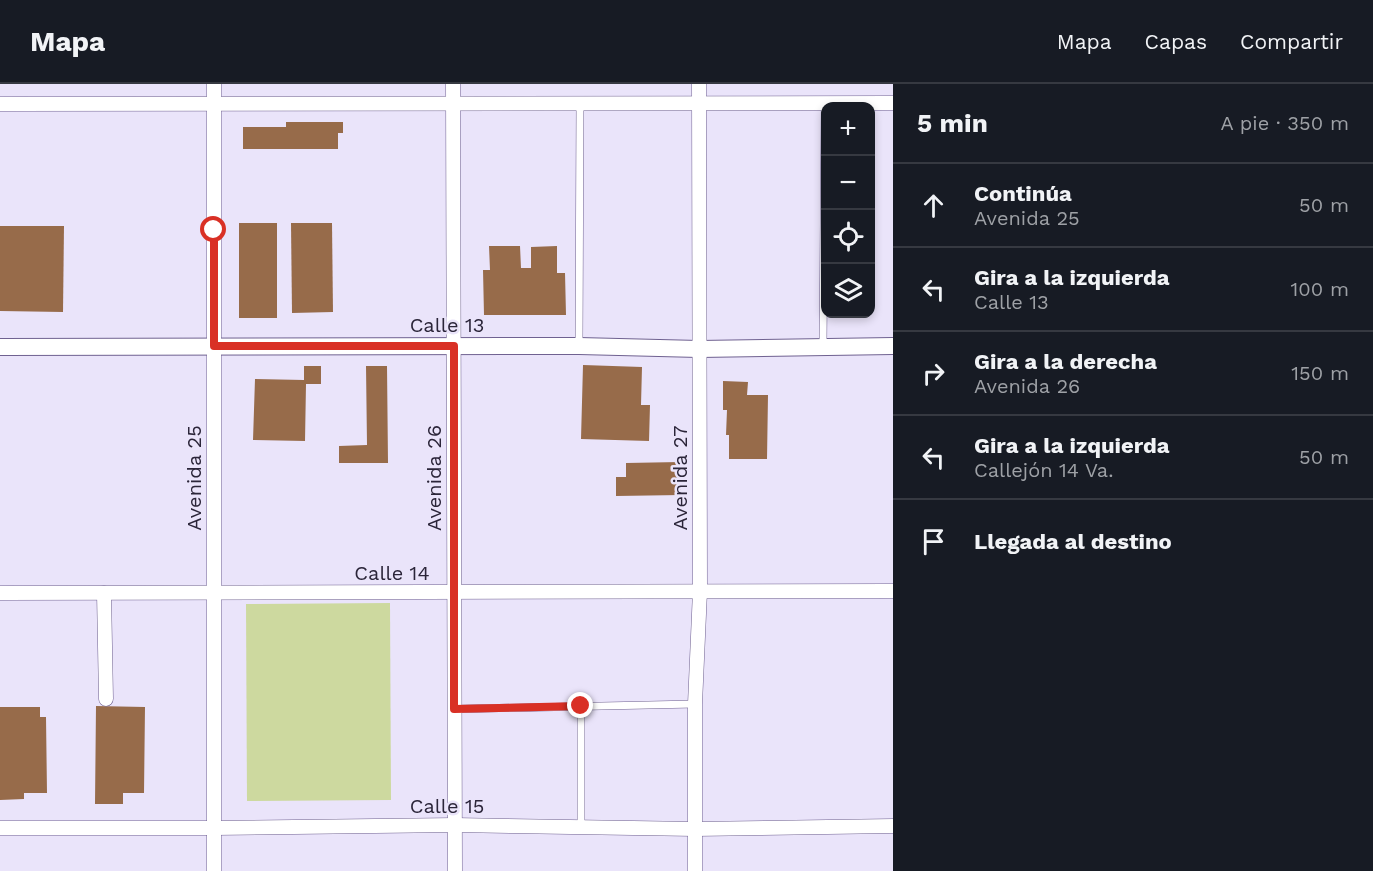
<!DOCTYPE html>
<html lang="es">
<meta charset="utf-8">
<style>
:root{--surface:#171b24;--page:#20242c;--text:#f1f3f6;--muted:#9ea1a6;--line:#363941}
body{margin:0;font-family:"Work Sans",sans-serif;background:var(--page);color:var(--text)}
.controls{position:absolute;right:18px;top:18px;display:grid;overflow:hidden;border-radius:12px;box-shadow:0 3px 9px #0003}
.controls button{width:54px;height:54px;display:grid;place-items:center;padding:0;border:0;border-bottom:2px solid var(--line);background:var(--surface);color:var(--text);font:30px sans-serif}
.stop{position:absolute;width:18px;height:18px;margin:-14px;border:4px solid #d93025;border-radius:50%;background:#fff}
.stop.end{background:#d93025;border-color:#fff;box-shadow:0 2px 6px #0008}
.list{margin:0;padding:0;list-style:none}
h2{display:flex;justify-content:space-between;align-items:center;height:78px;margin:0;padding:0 24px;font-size:26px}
h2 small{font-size:20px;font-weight:400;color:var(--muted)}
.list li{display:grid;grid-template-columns:39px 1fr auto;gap:18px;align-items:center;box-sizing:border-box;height:84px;padding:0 24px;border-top:2px solid var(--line)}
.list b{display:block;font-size:22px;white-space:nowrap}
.list p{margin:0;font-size:20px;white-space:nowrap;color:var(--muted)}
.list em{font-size:20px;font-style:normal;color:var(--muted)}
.icon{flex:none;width:33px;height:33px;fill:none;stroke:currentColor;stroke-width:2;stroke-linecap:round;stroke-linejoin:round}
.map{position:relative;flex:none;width:893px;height:787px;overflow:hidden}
header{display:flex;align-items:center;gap:36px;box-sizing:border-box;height:84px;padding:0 30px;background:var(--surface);border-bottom:2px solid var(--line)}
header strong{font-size:28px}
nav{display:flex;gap:33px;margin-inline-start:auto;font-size:21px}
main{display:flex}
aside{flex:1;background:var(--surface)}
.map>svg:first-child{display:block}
</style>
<header>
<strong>Mapa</strong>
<nav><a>Mapa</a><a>Capas</a><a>Compartir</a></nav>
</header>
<main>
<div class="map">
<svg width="893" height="787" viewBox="0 0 893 787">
<rect width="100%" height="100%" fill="#eae4fa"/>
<path fill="#cdd99f" d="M390,519L391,716L247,717L246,520Z"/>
<g fill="#976b4a">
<path d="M286,38H343V49H338V65H243V43H286Z"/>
<rect x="239" y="139" width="38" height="95"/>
<path d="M291,139H332L333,228L292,229Z"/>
<path d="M0,142H64L63,228L0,227Z"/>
<path d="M489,162H520L521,184H531V163L557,162V189H565L566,231H484L483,186H490Z"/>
<path d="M583,281L642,283L641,321H650L649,357L581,355Z"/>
<path d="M304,282H321V300H306L305,357L253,356L255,295L304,296Z"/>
<path d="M366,282H387L388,379H339V362L367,361Z"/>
<path d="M723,297L748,298L747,311H768L767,375H729V351H726L727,326H723Z"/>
<path d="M680,378L681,411L616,412V393H626V379Z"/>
<path d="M96,622L145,623L144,709H123V720H95Z"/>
<path d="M0,623H40V633H46L47,709H24V715L0,716Z"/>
</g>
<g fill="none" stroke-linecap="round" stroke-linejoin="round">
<g stroke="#6f6190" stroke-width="8">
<g id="service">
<path d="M579,262L580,19"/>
<path d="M823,262L825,19"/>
<path d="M455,625L695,620"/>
<path d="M581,743V622"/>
</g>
</g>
<g stroke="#6f6190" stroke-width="15">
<g id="minor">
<path d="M214,0V787"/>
<path d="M453,0L455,787"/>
<path d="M0,20L893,19"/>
<path d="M0,509L893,507"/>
<path d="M104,509L106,615"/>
<path d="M0,744H214L455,741L695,745L893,742"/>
<path d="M695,787V620L700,507L699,0"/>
</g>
</g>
<g stroke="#6f6190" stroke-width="18">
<path id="tertiary" d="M0,263L579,262L699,265L893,262"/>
</g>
<use href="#service" stroke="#fff" stroke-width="7"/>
<use href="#minor" stroke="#fff" stroke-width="14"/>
<use href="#tertiary" stroke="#fff" stroke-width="16"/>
</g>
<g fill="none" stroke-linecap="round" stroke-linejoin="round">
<path stroke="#d93025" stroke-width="8" d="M214,146V262H454V625L581,622"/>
</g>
<g text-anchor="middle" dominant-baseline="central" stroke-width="5" stroke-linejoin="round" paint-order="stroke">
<g font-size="20" fill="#2b2539" stroke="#eae4fa">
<text x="447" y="241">Calle 13</text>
<text transform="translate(194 394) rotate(-90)">Avenida 25</text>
<text transform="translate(434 394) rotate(-90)">Avenida 26</text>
<text transform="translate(680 394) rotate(-90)">Avenida 27</text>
<text x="392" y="489">Calle 14</text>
<text x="447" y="722">Calle 15</text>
</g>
</g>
</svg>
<div class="controls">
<button>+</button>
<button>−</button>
<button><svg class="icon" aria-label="locate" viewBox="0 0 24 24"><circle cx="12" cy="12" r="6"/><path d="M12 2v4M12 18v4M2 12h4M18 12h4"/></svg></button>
<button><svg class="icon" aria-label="layers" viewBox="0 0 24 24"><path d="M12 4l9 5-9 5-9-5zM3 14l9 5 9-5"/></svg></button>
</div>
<div class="stop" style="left:214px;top:146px"></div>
<div class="stop end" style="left:581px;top:622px"></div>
</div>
<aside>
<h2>5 min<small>A pie · 350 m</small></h2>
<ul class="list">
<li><svg class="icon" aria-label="ahead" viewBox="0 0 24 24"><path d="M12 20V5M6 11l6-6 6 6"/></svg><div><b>Continúa</b><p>Avenida 25</p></div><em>50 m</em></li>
<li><svg class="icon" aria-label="left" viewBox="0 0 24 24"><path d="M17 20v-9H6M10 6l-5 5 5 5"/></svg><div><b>Gira a la izquierda</b><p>Calle 13</p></div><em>100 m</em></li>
<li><svg class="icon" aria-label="right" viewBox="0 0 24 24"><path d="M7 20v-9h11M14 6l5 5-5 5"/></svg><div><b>Gira a la derecha</b><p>Avenida 26</p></div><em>150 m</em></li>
<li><svg class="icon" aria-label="left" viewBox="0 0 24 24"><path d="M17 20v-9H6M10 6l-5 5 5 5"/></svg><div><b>Gira a la izquierda</b><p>Callejón 14 Va.</p></div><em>50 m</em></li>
<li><svg class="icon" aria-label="arrive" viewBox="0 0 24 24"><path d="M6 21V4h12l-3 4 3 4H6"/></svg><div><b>Llegada al destino</b></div></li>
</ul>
</aside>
</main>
